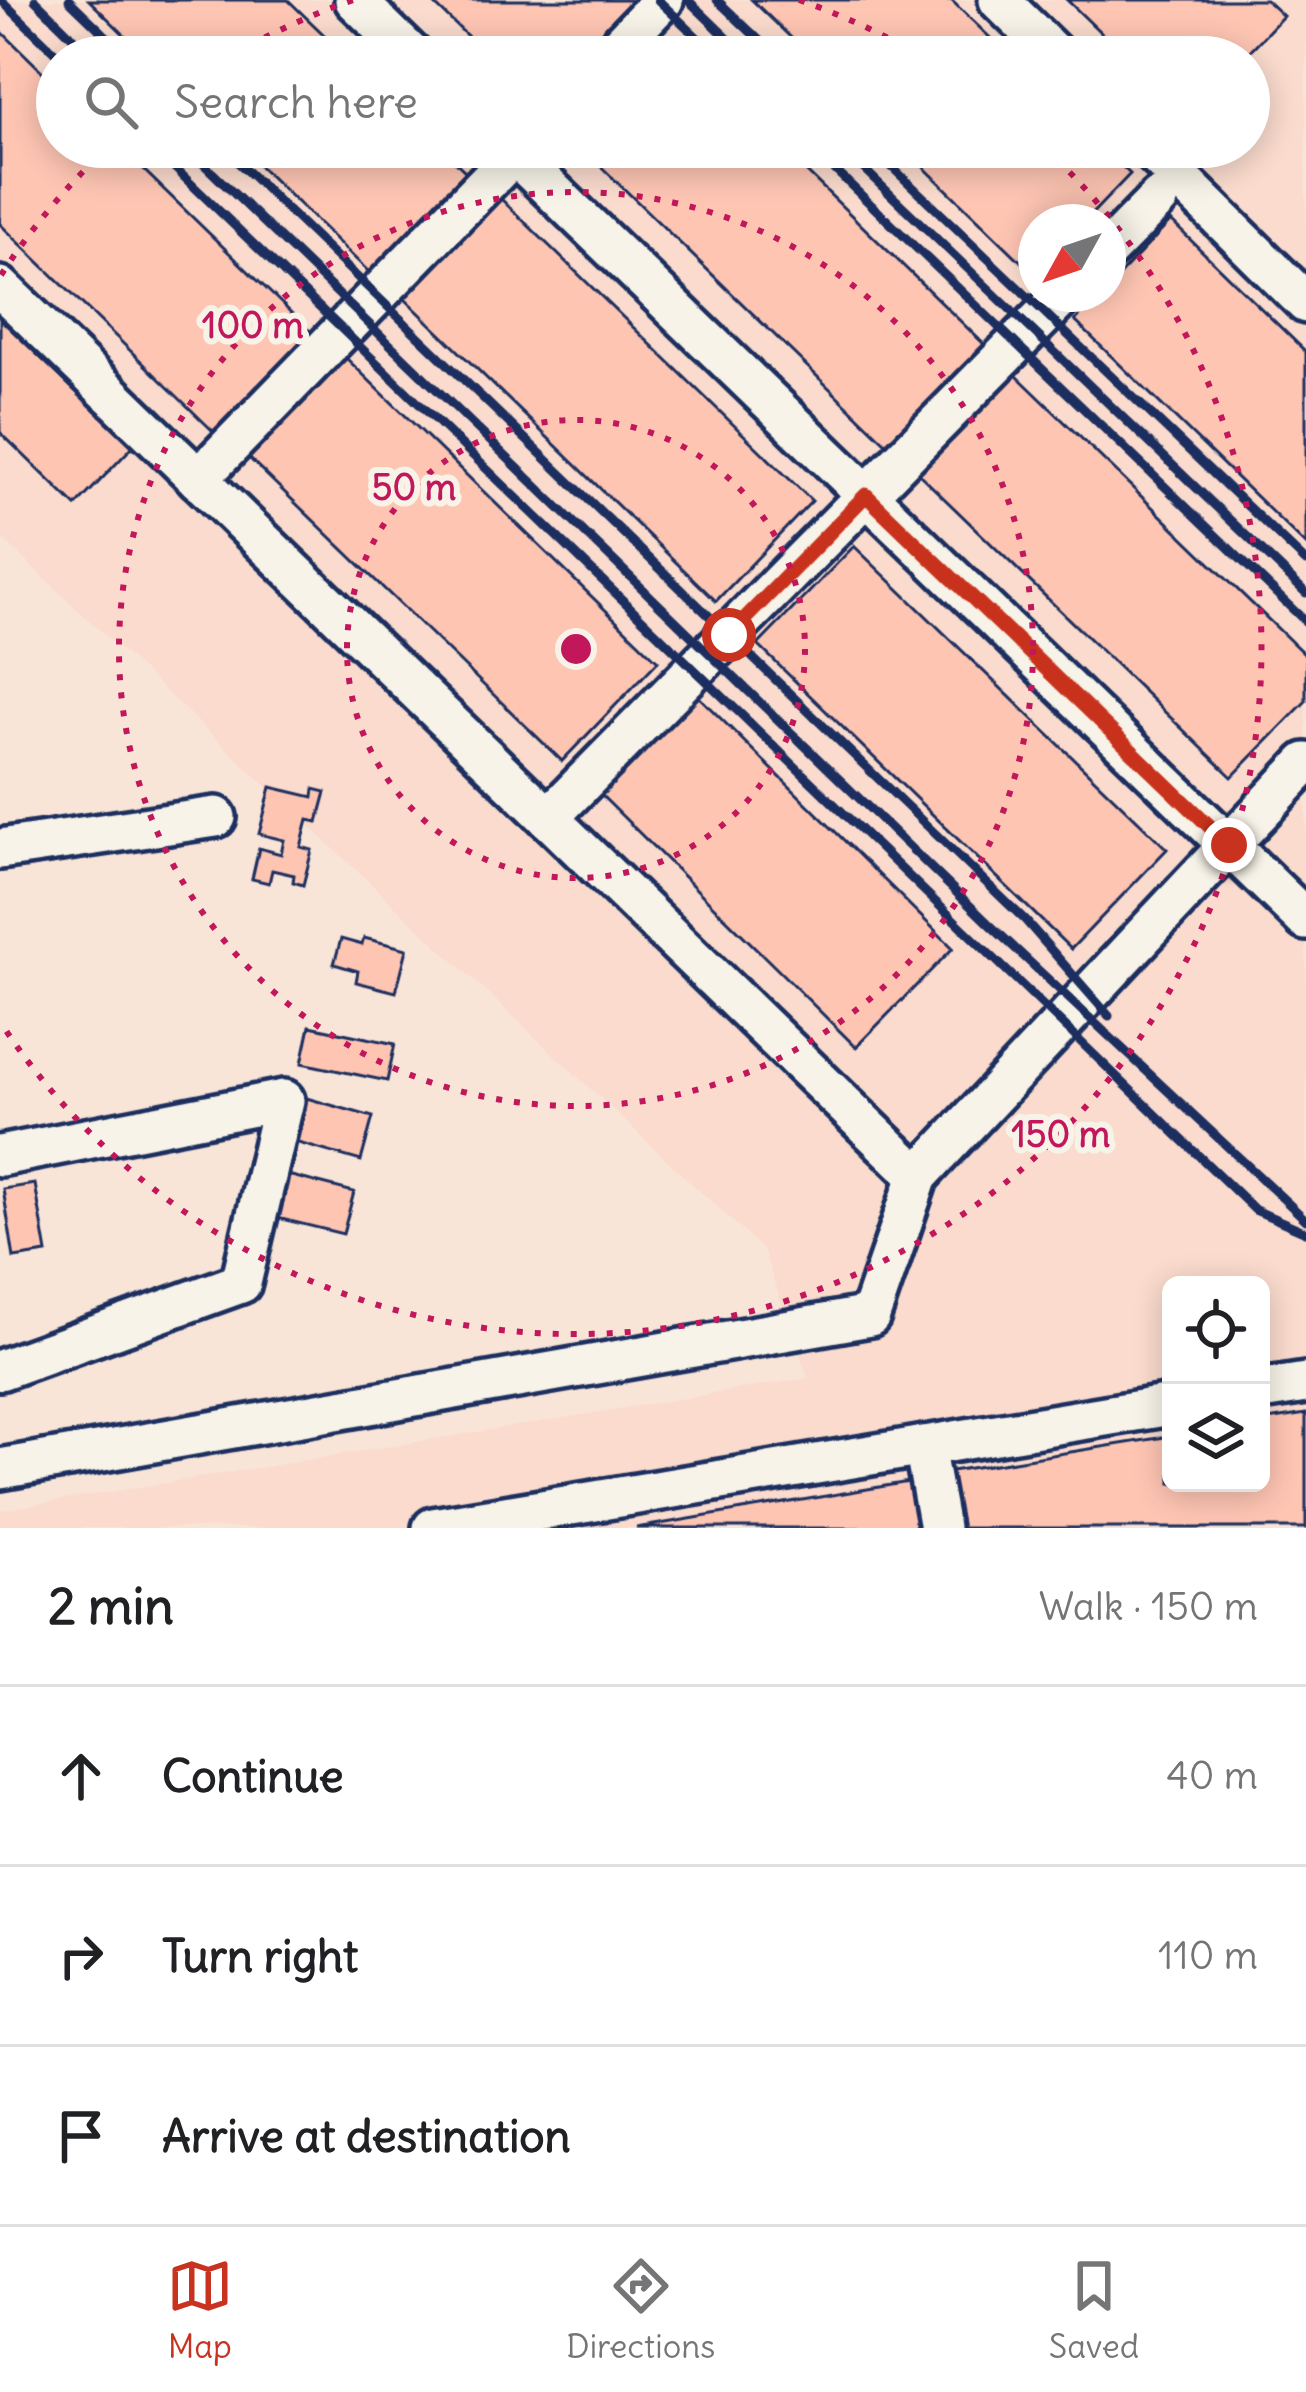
<!DOCTYPE html>
<meta charset="utf-8">
<style>
:root{--surface:#fff;--page:#f6f6f6;--text:#202124;--muted:#757577;--line:#e0e0e0;--accent:#c8321e}
body{margin:0;font-family:Delius,sans-serif;background:var(--page);color:var(--text)}
.controls{position:absolute;right:36px;bottom:36px;display:grid;overflow:hidden;border-radius:18px;box-shadow:0 6px 30px #0003}
.controls button{width:108px;height:108px;display:grid;place-items:center;padding:0;border:0;border-bottom:3px solid var(--line);background:var(--surface);color:var(--text);font:60px sans-serif}
.compass{position:absolute;left:1018px;top:204px;width:108px;height:108px;border-radius:50%;background:var(--surface);box-shadow:0 6px 30px #0003;rotate:230deg}
.stop{position:absolute;width:36px;height:36px;margin:-27px;border:9px solid #c8321e;border-radius:50%;background:#fff}
.stop.end{background:#c8321e;border-color:#fff;box-shadow:0 3px 12px #0008}
.list{margin:0;padding:0;list-style:none}
h2{display:flex;justify-content:space-between;align-items:center;height:156px;margin:0;padding:0 48px;font-size:51px}
h2 small{font-size:39px;font-weight:400;color:var(--muted)}
.list li{display:grid;grid-template-columns:78px 1fr auto;gap:36px;align-items:center;box-sizing:border-box;height:180px;padding:0 48px;border-top:3px solid var(--line)}
.list b{display:block;font-size:45px;white-space:nowrap}
.list em{font-size:39px;font-style:normal;color:var(--muted)}
.icon{flex:none;width:66px;height:66px;fill:none;stroke:currentColor;stroke-width:2;stroke-linecap:round;stroke-linejoin:round}
.map{position:relative;flex:none;width:1306px;height:1528px;overflow:hidden}
.search{position:absolute;background:var(--surface);box-shadow:0 6px 30px #0003;left:36px;right:36px;top:36px;height:132px;display:flex;align-items:center;gap:30px;box-sizing:border-box;padding:0 42px;border-radius:66px;color:var(--muted);font-size:45px}
.sheet{height:696px;background:var(--surface)}
nav{display:flex;justify-content:space-around;align-items:center;box-sizing:border-box;height:168px;border-top:3px solid var(--line);background:var(--surface);font-size:33px;color:var(--muted)}
nav a{display:grid;justify-items:center;gap:6px}
nav .on{color:var(--accent)}
.map>svg:first-child{display:block}
</style>
<div class="map">
<svg width="1306" height="1528" viewBox="0 0 1306 1528">
<rect width="100%" height="100%" fill="#f9e5d8"/>
<filter id="ink" filterUnits="userSpaceOnUse"><feTurbulence type="fractalNoise" baseFrequency=".00833" numOctaves="2"/><feDisplacementMap in="SourceGraphic" scale="24" xChannelSelector="R" yChannelSelector="G"/><feConvolveMatrix kernelMatrix="1 2 1 2 8 2 1 2 1" color-interpolation-filters="sRGB"/></filter>
<g filter="url(#ink)">
<path fill="#fadbcd" fill-rule="evenodd" d="M0,0H1306V1528H0V1510L808,1378L763,1250L0,537ZM57,57H1249V147H57ZM1036,222H1108V294H1036ZM1171,1285H1261V1483H1171Z"/>
<g fill="#fec5b3" stroke="#1b2f5e" stroke-width="3">
<path d="M89,0H288L347,57H147Z"/>
<path d="M430,0H629L631,2L577,57H489Z"/>
<path d="M752,0H951L1010,57H811Z"/>
<path d="M1067,0H1266L1283,16L1244,57H1126Z"/>
<path d="M0,30L57,86V147H120L313,334L216,434L0,224Z"/>
<path d="M676,45L688,57H664Z"/>
<path d="M240,147H440L467,173L370,273Z"/>
<path d="M581,147H781L989,349L892,449Z"/>
<path d="M903,147H1102L1130,174L1084,222H1036L1034,274Z"/>
<path d="M499,197L812,501L716,601L403,297Z"/>
<path d="M1171,221L1306,352V545L1075,321L1101,294H1108V287Z"/>
<path d="M0,319L133,446L76,506L0,432Z"/>
<path d="M345,357L658,661L562,761L248,457Z"/>
<path d="M1015,374L1306,656V701L1232,777L918,473Z"/>
<path d="M854,546L1167,849L1071,949L758,645Z"/>
<path d="M696,694L953,948L856,1047L599,793Z"/>
<path d="M271,787L313,797L314,789L326,792L318,822L308,820L301,847L312,850L303,885L293,882L294,875L272,870L269,883L252,879L259,848L281,854L284,840L259,834Z"/>
<path d="M364,938L407,949L396,992L356,982L358,971L334,964L341,939L362,945Z"/>
<path d="M310,1026L395,1044L387,1081L302,1063Z"/>
<path d="M303,1097L373,1117L361,1161L291,1141Z"/>
<path d="M276,1172L354,1192L343,1234L265,1215Z"/>
<path d="M35,1184L47,1253L14,1258L3,1189Z"/>
<path d="M1306,1414V1528H954L945,1472L1171,1436V1483H1261V1421Z"/>
<path d="M909,1482L917,1528H636Z"/>
</g>
<g fill="none" stroke-linecap="round" stroke-linejoin="round">
<g stroke="#1b2f5e" stroke-width="48">
<g id="minor">
<path d="M355,0L414,57"/>
<path d="M999,0L1057,57"/>
<path d="M608,57L663,0"/>
<path d="M507,147L1306,920"/>
<path d="M1148,147L1306,303"/>
<path d="M1108,250L1159,198"/>
<path d="M0,287L918,1176"/>
<path d="M198,479L521,147"/>
<path d="M548,818L1065,294"/>
<path d="M0,849L216,817"/>
<path d="M0,1156L284,1100L241,1283L0,1370"/>
<path d="M1261,1390L1306,1383"/>
<path d="M924,1446L939,1528"/>
<path d="M0,1469L870,1316L918,1176L1306,763"/>
<path d="M433,1528L1171,1405"/>
</g>
</g>
<use href="#minor" stroke="#f7f3e8" stroke-width="39"/>
<g stroke="#1b2f5e" stroke-width="9">
<path d="M1,0L60,57"/>
<path d="M35,0L93,57"/>
<path d="M69,0L128,57"/>
<path d="M658,0L718,57"/>
<path d="M688,0L747,57"/>
<path d="M717,0L777,57"/>
<path d="M153,147L1255,1210L1306,1232"/>
<path d="M186,147L989,924L1306,1220"/>
<path d="M222,147L1025,920L1109,1016"/>
<path d="M811,147L1306,622"/>
<path d="M841,147L1306,593"/>
<path d="M871,147L1306,562"/>
</g>
</g>
</g>
<g fill="none" stroke-linecap="round" stroke-linejoin="round" filter="url(#ink)">
<path stroke="#c8321e" stroke-width="15" d="M729,635L866,495L1229,845"/>
</g>
<g fill="none" stroke="#c2185b" stroke-width="6" stroke-dasharray="6 12">
<circle cx="576" cy="649" r="229"/>
<circle cx="576" cy="649" r="457"/>
<path d="M1 275A686 686 0 0 1 108 147M233 55A686 686 0 0 1 353 0M799 0A686 686 0 0 1 919 55M1044 147A686 686 0 1 1 1 1023"/>
</g>
<circle cx="576" cy="649" r="18" fill="#c2185b" stroke="#f7f3e8" stroke-width="6"/>
<g font-size="36" text-anchor="middle" font-weight="bold" fill="#c2185b" stroke="#f7f3e8" stroke-width="12" stroke-linejoin="round" paint-order="stroke">
<text x="253" y="338">100 m</text>
<text x="414" y="500">50 m</text>
<text x="1061" y="1147">150 m</text>
</g>
</svg>
<div class="controls">
<button><svg class="icon" aria-label="locate" viewBox="0 0 24 24"><circle cx="12" cy="12" r="6"/><path d="M12 2v4M12 18v4M2 12h4M18 12h4"/></svg></button>
<button><svg class="icon" aria-label="layers" viewBox="0 0 24 24"><path d="M12 4l9 5-9 5-9-5zM3 14l9 5 9-5"/></svg></button>
</div>
<svg class="compass" viewBox="-18 -18 36 36"><path d="M0-13l5 13h-10z" fill="#e53935"/><path d="M0 13l5-13h-10z" fill="#757577"/></svg>
<div class="stop" style="left:729px;top:635px"></div>
<div class="stop end" style="left:1229px;top:845px"></div>
<div class="search"><svg class="icon" aria-label="search" viewBox="0 0 24 24"><circle cx="10" cy="10" r="6"/><path d="M15 15l6 6"/></svg>Search here</div>
</div>
<section class="sheet">
<h2>2 min<small>Walk · 150 m</small></h2>
<ul class="list">
<li><svg class="icon" aria-label="ahead" viewBox="0 0 24 24"><path d="M12 20V5M6 11l6-6 6 6"/></svg><div><b>Continue</b></div><em>40 m</em></li>
<li><svg class="icon" aria-label="right" viewBox="0 0 24 24"><path d="M7 20v-9h11M14 6l5 5-5 5"/></svg><div><b>Turn right</b></div><em>110 m</em></li>
<li><svg class="icon" aria-label="arrive" viewBox="0 0 24 24"><path d="M6 21V4h12l-3 4 3 4H6"/></svg><div><b>Arrive at destination</b></div></li>
</ul>
</section>
<nav>
<a class="on"><svg class="icon" aria-label="map" viewBox="0 0 24 24"><path d="M3 6l6-2 6 2 6-2v14l-6 2-6-2-6 2zM9 4v14M15 6v14"/></svg>Map</a>
<a><svg class="icon" aria-label="directions" viewBox="0 0 24 24"><path d="M12 3l9 9-9 9-9-9zM9 14v-3h6M13 9l2 2-2 2"/></svg>Directions</a>
<a><svg class="icon" aria-label="saved" viewBox="0 0 24 24"><path d="M7 4h10v16l-5-4-5 4z"/></svg>Saved</a>
</nav>
